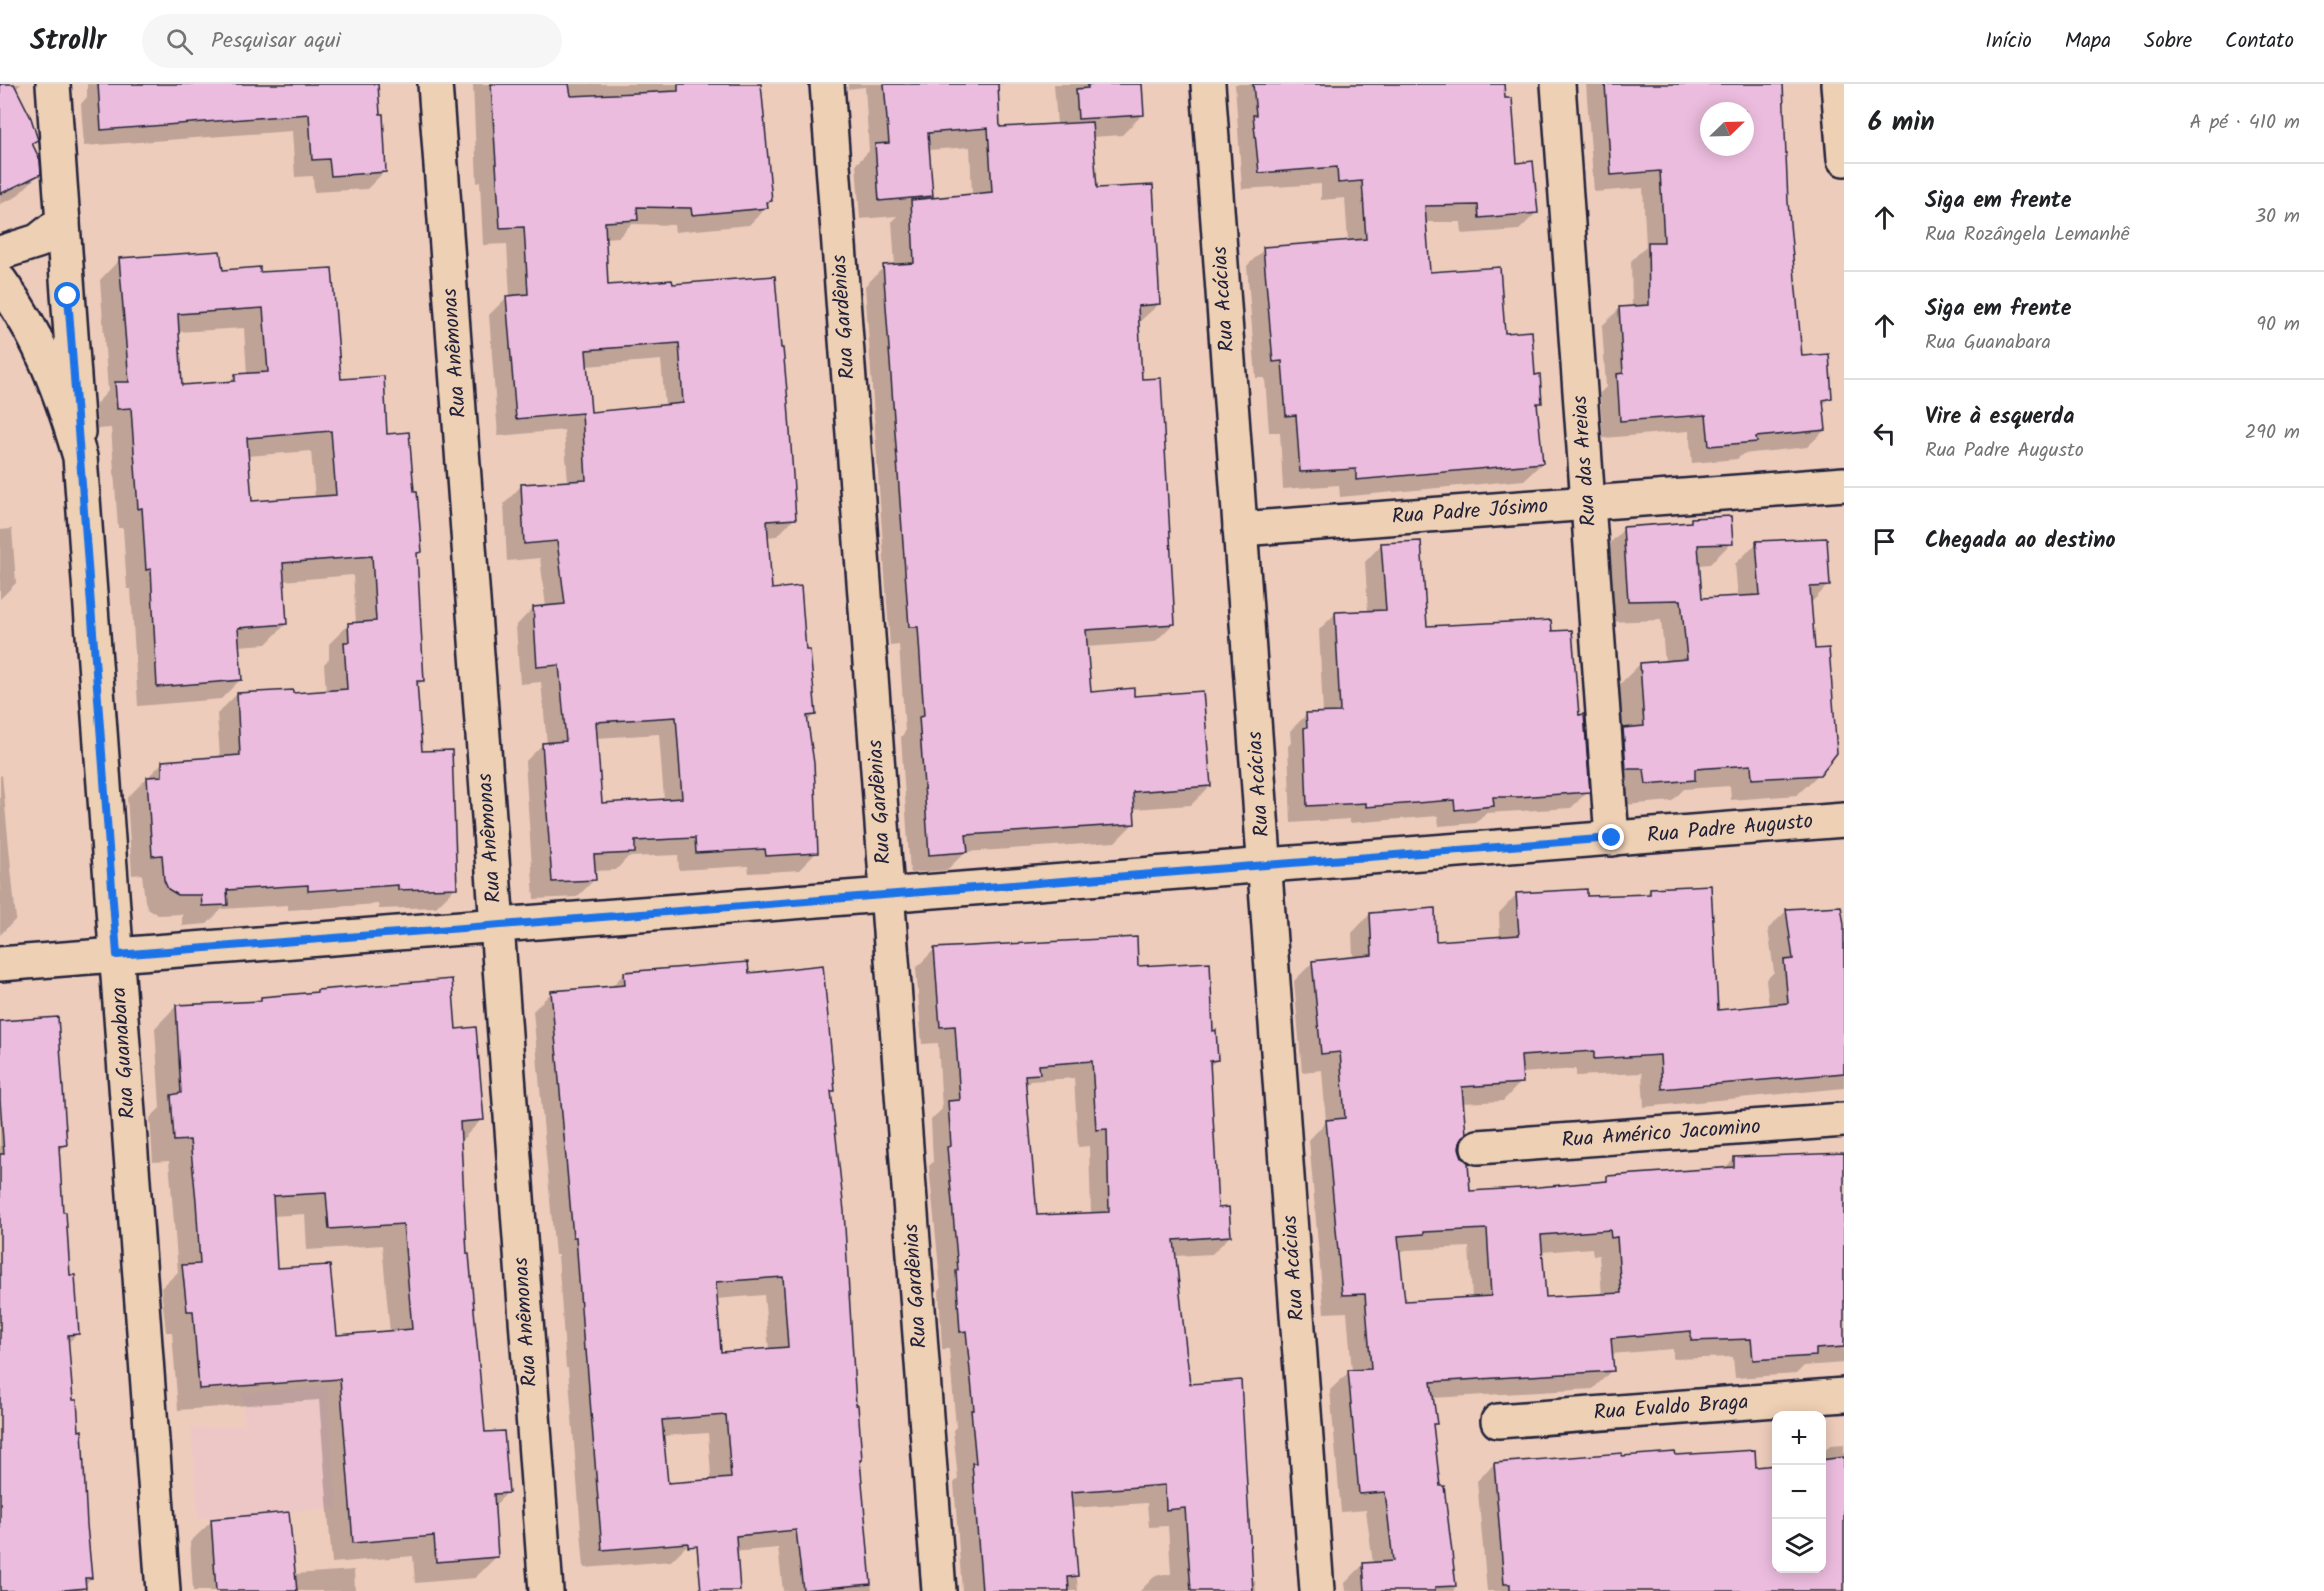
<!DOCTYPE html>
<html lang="pt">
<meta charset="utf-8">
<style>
:root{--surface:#fff;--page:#f6f6f6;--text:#202124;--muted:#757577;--line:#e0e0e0}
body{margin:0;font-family:Kalam,sans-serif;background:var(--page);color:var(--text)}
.controls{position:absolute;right:18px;bottom:18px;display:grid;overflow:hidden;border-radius:12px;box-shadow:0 3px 15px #0003}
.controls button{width:54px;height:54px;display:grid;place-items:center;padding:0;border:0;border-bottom:2px solid var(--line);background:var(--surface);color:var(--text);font:30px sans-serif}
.compass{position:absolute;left:1700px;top:18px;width:54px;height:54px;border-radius:50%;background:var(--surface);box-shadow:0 3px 15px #0003;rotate:67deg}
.stop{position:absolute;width:18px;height:18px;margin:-14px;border:4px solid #1a73e8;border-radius:50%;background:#fff}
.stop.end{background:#1a73e8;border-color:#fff;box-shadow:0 2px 6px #0008}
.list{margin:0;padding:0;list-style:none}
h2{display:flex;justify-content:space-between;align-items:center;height:78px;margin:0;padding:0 24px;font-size:26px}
h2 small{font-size:20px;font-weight:400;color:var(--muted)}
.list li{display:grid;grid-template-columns:39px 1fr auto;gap:18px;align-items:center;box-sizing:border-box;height:108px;padding:0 24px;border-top:2px solid var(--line)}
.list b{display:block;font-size:22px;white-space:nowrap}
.list p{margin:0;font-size:20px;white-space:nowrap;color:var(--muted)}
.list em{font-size:20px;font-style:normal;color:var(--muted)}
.icon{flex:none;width:33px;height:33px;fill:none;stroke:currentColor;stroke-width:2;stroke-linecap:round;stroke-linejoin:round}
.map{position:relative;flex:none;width:1844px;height:1507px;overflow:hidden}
header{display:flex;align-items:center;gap:36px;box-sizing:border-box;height:84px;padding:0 30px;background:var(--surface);border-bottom:2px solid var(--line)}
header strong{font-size:28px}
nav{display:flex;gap:33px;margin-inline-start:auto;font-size:21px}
.search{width:420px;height:54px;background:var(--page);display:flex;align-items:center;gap:15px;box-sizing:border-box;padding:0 21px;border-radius:33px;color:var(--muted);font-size:22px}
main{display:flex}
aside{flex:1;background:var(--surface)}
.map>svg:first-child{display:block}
</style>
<header>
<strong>Strollr</strong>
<div class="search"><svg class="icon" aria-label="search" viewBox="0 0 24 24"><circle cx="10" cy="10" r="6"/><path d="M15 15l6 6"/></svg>Pesquisar aqui</div>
<nav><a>Início</a><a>Mapa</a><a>Sobre</a><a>Contato</a></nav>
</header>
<main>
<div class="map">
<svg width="1844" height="1507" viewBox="0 0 1844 1507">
<rect width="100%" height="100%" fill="#eeccbc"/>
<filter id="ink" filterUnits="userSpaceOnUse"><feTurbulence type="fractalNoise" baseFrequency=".0167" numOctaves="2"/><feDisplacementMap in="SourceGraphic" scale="12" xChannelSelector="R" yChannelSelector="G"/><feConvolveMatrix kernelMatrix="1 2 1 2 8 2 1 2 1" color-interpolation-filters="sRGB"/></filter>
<g filter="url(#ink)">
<path fill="#edc7c6" d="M327,1302L337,1424L198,1435L191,1345L244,1341L242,1309Z"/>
<g fill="#0003" fill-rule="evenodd">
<path d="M0,0H21L15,6L36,56L31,61L39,90L16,113L0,120Z"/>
<path d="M87,0H377L384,88L367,105L314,108L313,92L295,93L292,47L84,62L81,20L87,13Z"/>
<path d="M473,0H758L770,117L766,124L749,141L675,148L674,141L631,140L619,153L604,154L606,203L671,198L795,434L777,452L766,453L771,506L805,568L814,630L807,638L817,768L799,786L749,789L748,782L679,786L678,771L628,773L616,786L594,787L595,795L577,813L534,815L525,678L543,660H547L541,598L520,600L516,542L533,524L546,523L540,474L507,477L504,420L521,402L568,399L564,346L498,352L489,231L507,213H510L507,160L483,161L480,98L477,99ZM661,276L665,322L590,330L586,282ZM659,650L664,716L601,720L596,654Z"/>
<path d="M848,0H1005L996,1L998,45L1057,41L1054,0H1141L1143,30L1122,51L1092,53L1096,106L1159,220L1138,239L1141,297L1174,539L1155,558L1086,563L1090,610L1133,614L1210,702L1191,721L1133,725L1134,739L1115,758L965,768L947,786L910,789L901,653L905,648L899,561L890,562L865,202L884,183L895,182L892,137L897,132L860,135L856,80L869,67L865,3L848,5ZM970,63L972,111L927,116L931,112L928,66Z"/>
<path d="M1235,0H1502L1516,80L1536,129L1519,146L1462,150L1461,138H1425L1429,190L1504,250L1534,292L1541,318L1536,322L1542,379L1524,396L1340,413L1339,401L1283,405L1280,348H1269L1265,294H1256L1247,182L1264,165L1348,158L1345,114L1321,116V100L1242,105Z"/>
<path d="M1586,0H1781L1787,118L1801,273L1830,314L1822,322L1825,346L1807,363L1743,370L1737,375L1692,379L1689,347L1603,354L1600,309L1606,303L1602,242L1619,225L1632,224L1631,177L1646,162L1643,104L1594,108ZM1709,27H1745V63H1709Z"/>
<path d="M120,175L259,190L339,297L386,351L420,468L415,472L423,596L416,603L420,669L456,803L436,823L379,825L378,820L288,826V821L222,825L207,840L182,842V830L158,831L148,825L145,817L142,790L132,791L127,714L162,679L220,674L217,630L237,610L326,608L324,580L329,575V560L349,540H356L353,491L283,497L286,540L266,560L238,562L241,595L221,615L138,622L131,505H127L123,444H118L111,344L97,345L96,320L108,307L100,196ZM244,244L247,291H236L228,299L180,302L177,248ZM311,367L315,414L250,419L247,372Z"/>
<path d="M1692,435L1731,459L1710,480L1698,481L1700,516L1738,514L1735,480L1757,459L1828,501L1810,520L1819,690L1797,711L1731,716L1730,702L1684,705L1672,717L1625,721L1602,666L1622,646L1619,601L1640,580L1665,578L1661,536L1607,538L1603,466L1624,445L1687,440Z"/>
<path d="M12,445L16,499L0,515V446Z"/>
<path d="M1381,461L1425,544L1551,548L1578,632L1588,707L1571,724L1486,729L1476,739L1439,742L1438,732L1350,739L1349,735L1291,739L1288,662L1291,659L1290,647L1307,630H1323L1319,546L1336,529L1368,528L1365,478Z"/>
<path d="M2,691L16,835L0,851V692Z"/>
<path d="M1650,806L1717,928L1769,922L1766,896L1774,888L1768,845L1786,827L1844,843V1004L1644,1023L1642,989L1576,992V985L1521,989V998L1503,1017L1462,1019L1458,1064L1468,1108L1602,1099L1608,1094L1724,1085L1734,1075L1844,1071V1279L1804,1282L1796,1290L1735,1294L1733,1273L1673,1275V1265L1611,1270L1612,1286L1593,1305L1432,1314L1435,1340L1432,1343L1438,1404L1443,1403L1455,1507H1346L1345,1499L1364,1480H1373L1366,1426L1341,1428L1330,1306L1349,1288H1352L1347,1228L1324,1229L1309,1056L1326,1038L1322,986L1302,988L1294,897L1313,878L1353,875L1352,849L1370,830L1434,858L1500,854L1499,829L1517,810L1586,814L1645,811ZM1469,1163L1472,1214L1403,1219L1398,1168L1406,1166ZM1592,1164L1593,1172L1599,1171L1602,1212L1545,1215L1541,1168Z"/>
<path d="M934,866L1136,884L1211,948L1216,976L1209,983L1216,1126L1230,1152L1212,1170L1175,1172L1189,1302L1251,1497H1255L1256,1507H1140L1156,1491L1171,1490L1168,1442L1149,1443L1147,1419L1071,1424L1078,1507H962L954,1399L958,1395L953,1346L956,1343L949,1265H942L939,1206L941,1205L929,1082L933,1078L931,1036L942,1025L938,959L922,960L916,884ZM1074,994L1078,1063L1089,1062L1091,1130L1035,1132L1025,1003L1030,997Z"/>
<path d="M625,889L747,891L833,1006L830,1009L854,1323L861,1376L858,1378L872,1507H783L778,1464L721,1469L714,1435L708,1349L662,1352L666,1401L690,1458L671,1477L584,1484L568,1284H566L558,1171H555L533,927L552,908L611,903ZM764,1211L769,1266L720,1270L716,1215Z"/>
<path d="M317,908L454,946L482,1035L461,1057L466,1172L484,1349L507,1409L493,1423L497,1472L475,1494L415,1499L413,1472L332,1479L319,1316L178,1326L172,1248H166L161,1204L178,1188L169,1077L153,1078L150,1034L160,1024L155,944L176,922L258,918L262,914ZM305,1130L307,1166L382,1161L390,1249L335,1253L276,1185L273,1132Z"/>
<path d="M0,939L65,1061L58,1068L62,1130L78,1249L67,1260L91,1493L81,1507H0Z"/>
<path d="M1844,1360V1507H1487L1477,1397L1494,1380L1674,1373L1754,1385L1776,1382V1484H1822V1370L1830,1361Z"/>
<path d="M212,1437L294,1490L354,1486L355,1507H193L190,1458Z"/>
</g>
<g fill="#ecbcde" stroke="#22223b" stroke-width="1.5" fill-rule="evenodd">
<path d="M0,0H14L31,34L38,56L32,59L40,76L41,90L0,110Z"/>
<path d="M98,0H378L380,30H383L386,88L331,92L329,75L312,76L309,30L101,46Z"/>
<path d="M491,0H569L571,12L678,7V0H761L772,117L767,118L768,124L692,131L691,124L637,123L638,136L605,138L608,201L672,196L673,200L775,192L781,264H783L788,318L796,435L767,437L772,505L801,502L806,566H810L816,631L807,632L814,679L818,769L766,772L765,765L696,769L695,754L635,757V769L594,771L596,796L552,798L542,659L566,657L559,581L537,583L533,523L565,520L557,457L524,460L521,400L586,396L582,329L516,335L506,212L528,210L524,143L500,144ZM679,259L683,319L591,328L586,266ZM676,633L682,714L602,719L596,638Z"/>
<path d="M884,0H998L1000,43L1092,38L1097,104L1153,101L1160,220L1138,222L1142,295L1161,294L1175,540L1086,546L1091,608L1134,604V612L1203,607L1211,702L1133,708L1135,740L966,751L968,768L929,771L919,633L924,632L918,543H909L883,181L914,179L911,116L992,108L988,44L928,49L933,112L879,117L875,60L889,59Z"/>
<path d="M1088,0H1142L1144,31L1078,35L1076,5L1088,4Z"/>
<path d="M1253,0H1504L1505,14H1512L1517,79L1533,77L1538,129L1479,134L1478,121L1425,122L1430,188L1500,183L1505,249L1532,247L1535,291L1540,290L1542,319H1537L1543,379L1356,396V385L1300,388L1296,331L1286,332L1282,277L1273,278L1263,163L1366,155L1362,97L1338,99L1337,83L1259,89L1253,31H1256Z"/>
<path d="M1605,0H1783L1788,118L1802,272L1829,270L1832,314L1823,316L1826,346L1756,353L1757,358L1709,362L1706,331L1620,337L1617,290L1623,289L1619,223L1649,221L1648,158H1664L1660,87L1611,91ZM1709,27H1745V63H1709Z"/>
<path d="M220,167L223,186L260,183V188L332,184L341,295L384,292L387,350L409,348L414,407H417L422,468L417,469L424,597H417L422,667L452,666L457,804L398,806V801L308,807V801L227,806L228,821L202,822L201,811H178L168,805L164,796L162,771L152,772L147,693L162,692V677L240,671L237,609L293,606V609L347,605L344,558H349L348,539L376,537L372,472L283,479L287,540L238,544L242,596L157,603L151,485L146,486L142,424L138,425L131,324L117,325L115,298H129L119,174ZM263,224L268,288L235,290V297L182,301L178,230ZM331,347L336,411L252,417L247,354Z"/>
<path d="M1731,432L1733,460L1698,461L1702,514L1760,511L1756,457L1827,454L1830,502L1810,503L1815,565L1829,564L1837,669L1820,691L1752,695L1751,681L1695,685V696L1646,700L1644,685H1626L1623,644L1644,642L1640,579L1687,575L1681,516L1628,517L1623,443L1691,438V434Z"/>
<path d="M1421,457L1427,542L1551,536L1552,547L1572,546L1579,631L1584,630L1590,708L1519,713H1493L1494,722L1455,726L1454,716L1366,723V719L1307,722L1304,644L1307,643L1306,629L1340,628L1335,528L1386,526L1381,459Z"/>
<path d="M1711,801L1718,926L1788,919L1784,876L1793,875L1786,825L1841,822L1844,841V989L1662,1005L1660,971L1594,975V967L1521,972L1523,999L1462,1003L1466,1050L1461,1055L1459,1064L1462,1073L1468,1078L1470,1107L1538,1103L1607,1097V1092L1734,1083V1073L1844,1069V1263L1816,1265V1272L1753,1276L1751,1255L1691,1257V1247L1611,1254L1614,1287L1431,1298L1437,1340H1433L1440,1402H1444L1456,1502L1435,1503V1507H1365L1363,1479L1393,1477L1385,1408L1359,1410L1348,1286L1371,1285L1365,1210L1342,1211L1326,1036L1345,1034L1340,968L1321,970L1312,877L1372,871L1370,829L1435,824L1436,857L1519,851L1516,809L1587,805V812L1650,810V804ZM1487,1145L1491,1212L1405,1217L1398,1152L1424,1150V1148ZM1610,1146L1611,1154L1617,1153L1621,1209L1546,1213L1541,1151Z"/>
<path d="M1137,853L1138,882L1210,878L1213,947L1216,946L1218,976L1210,977L1218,1124L1229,1123L1231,1152L1174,1156L1190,1300L1241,1296L1253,1507H1191L1185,1424L1166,1426L1165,1401L1071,1408L1078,1492L1068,1493L1069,1507H982L972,1379H976L971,1326H974L966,1247L960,1248L956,1187L958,1186L947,1063L951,1062L948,1017L960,1016L955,942L940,943L934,864ZM1092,977L1096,1046L1107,1045L1109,1128L1037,1131L1025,991L1040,990L1039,981Z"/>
<path d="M748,878L749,889L823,881L835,1007H831L844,1127L856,1321H858L862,1376H860L871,1500L803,1506L796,1446L736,1452L740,1507H701L697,1462L688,1463V1459L602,1466L586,1266H584L576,1153H573L551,907L625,901L624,888ZM783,1193L788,1263L721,1268L716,1198ZM726,1331L731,1394L668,1399L662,1336Z"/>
<path d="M452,895L456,945L476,943L484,1036L460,1038L467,1170H469L485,1348L504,1347L509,1409L494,1410L498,1473L436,1478L434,1452L353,1459L340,1295L199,1305L193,1227H187L182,1181L200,1180L196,1117L190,1056L174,1057L171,1011L181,1009L176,921L261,917V913L317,908V906ZM326,1109L329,1145L403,1140L412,1245L337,1251L330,1181L277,1184L273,1112Z"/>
<path d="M58,933L67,1061L59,1062L63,1128H66L70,1191H75L79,1250L68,1251L73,1316H77L79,1347L82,1346L87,1441L92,1494H85L86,1504L54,1507H0V1070H4L0,1016V937Z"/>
<path d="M1755,1366L1756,1383L1776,1381V1485H1821V1376L1844,1373V1507H1510V1500H1504L1494,1379L1622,1369V1372L1675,1368L1676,1371Z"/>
<path d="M289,1428L297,1507H216L211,1435Z"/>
</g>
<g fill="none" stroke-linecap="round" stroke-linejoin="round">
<g stroke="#22223b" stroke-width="38">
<g id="minor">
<path d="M53,0L78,348"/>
<path d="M435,0L546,1507"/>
<path d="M827,0L939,1507"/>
<path d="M1208,0L1317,1507"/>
<path d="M1558,0L1612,755"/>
<path d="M1838,0L1844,75"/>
<path d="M0,169L38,157L63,137"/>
<path d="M1240,445L1844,400"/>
<path d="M0,880L1844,736"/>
<path d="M1478,1063L1844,1036"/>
<path d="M1498,1337L1844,1311"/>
</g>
</g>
<g stroke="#22223b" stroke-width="38">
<path id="secondary" d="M0,197C40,252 61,308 80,373L163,1507"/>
</g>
<use href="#minor" stroke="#eed0b4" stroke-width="33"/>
<use href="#secondary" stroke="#eed0b4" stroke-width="33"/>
</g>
</g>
<g fill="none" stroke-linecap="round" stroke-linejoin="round" filter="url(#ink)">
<path stroke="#1a73e8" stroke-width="8" d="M68,212L117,871L1612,754"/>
</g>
<g text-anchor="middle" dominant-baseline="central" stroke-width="6" stroke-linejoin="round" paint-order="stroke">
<g font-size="21" fill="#22223b" stroke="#eed0b4">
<text transform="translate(1224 215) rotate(-94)">Rua Acácias</text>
<text transform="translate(844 233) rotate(-94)">Rua Gardênias</text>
<text transform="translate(455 269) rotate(-94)">Rua Anêmonas</text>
<text transform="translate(1585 377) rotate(-94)">Rua das Areias</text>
<text transform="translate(1470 428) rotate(-4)">Rua Padre Jósimo</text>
<text transform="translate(1259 700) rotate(-94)">Rua Acácias</text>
<text transform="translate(880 718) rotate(-94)">Rua Gardênias</text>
<text transform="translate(1730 745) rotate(-5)">Rua Padre Augusto</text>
<text transform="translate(490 754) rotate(-94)">Rua Anêmonas</text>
<text transform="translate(124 969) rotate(-94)">Rua Guanabara</text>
<text transform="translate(1661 1050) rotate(-4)">Rua Américo Jacomino</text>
<text transform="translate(1294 1184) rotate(-94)">Rua Acácias</text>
<text transform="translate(916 1202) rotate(-94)">Rua Gardênias</text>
<text transform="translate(526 1238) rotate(-94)">Rua Anêmonas</text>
<text transform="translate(1671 1324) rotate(-4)">Rua Evaldo Braga</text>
</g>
</g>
</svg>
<div class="controls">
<button>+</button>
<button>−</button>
<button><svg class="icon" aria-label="layers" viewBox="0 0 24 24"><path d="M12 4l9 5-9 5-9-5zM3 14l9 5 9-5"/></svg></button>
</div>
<svg class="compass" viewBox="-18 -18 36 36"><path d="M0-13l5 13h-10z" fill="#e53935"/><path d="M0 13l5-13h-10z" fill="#757577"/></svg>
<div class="stop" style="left:68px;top:212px"></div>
<div class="stop end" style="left:1612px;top:754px"></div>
</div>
<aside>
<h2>6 min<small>A pé · 410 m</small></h2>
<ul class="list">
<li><svg class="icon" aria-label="ahead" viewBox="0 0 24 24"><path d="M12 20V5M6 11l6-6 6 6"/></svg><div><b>Siga em frente</b><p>Rua Rozângela Lemanhê</p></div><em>30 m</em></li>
<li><svg class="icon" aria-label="ahead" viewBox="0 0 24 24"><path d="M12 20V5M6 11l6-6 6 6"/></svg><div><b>Siga em frente</b><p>Rua Guanabara</p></div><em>90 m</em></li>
<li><svg class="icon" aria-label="left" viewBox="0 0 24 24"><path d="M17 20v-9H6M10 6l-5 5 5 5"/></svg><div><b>Vire à esquerda</b><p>Rua Padre Augusto</p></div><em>290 m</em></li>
<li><svg class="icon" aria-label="arrive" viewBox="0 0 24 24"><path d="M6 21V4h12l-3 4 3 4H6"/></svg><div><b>Chegada ao destino</b></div></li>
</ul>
</aside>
</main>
